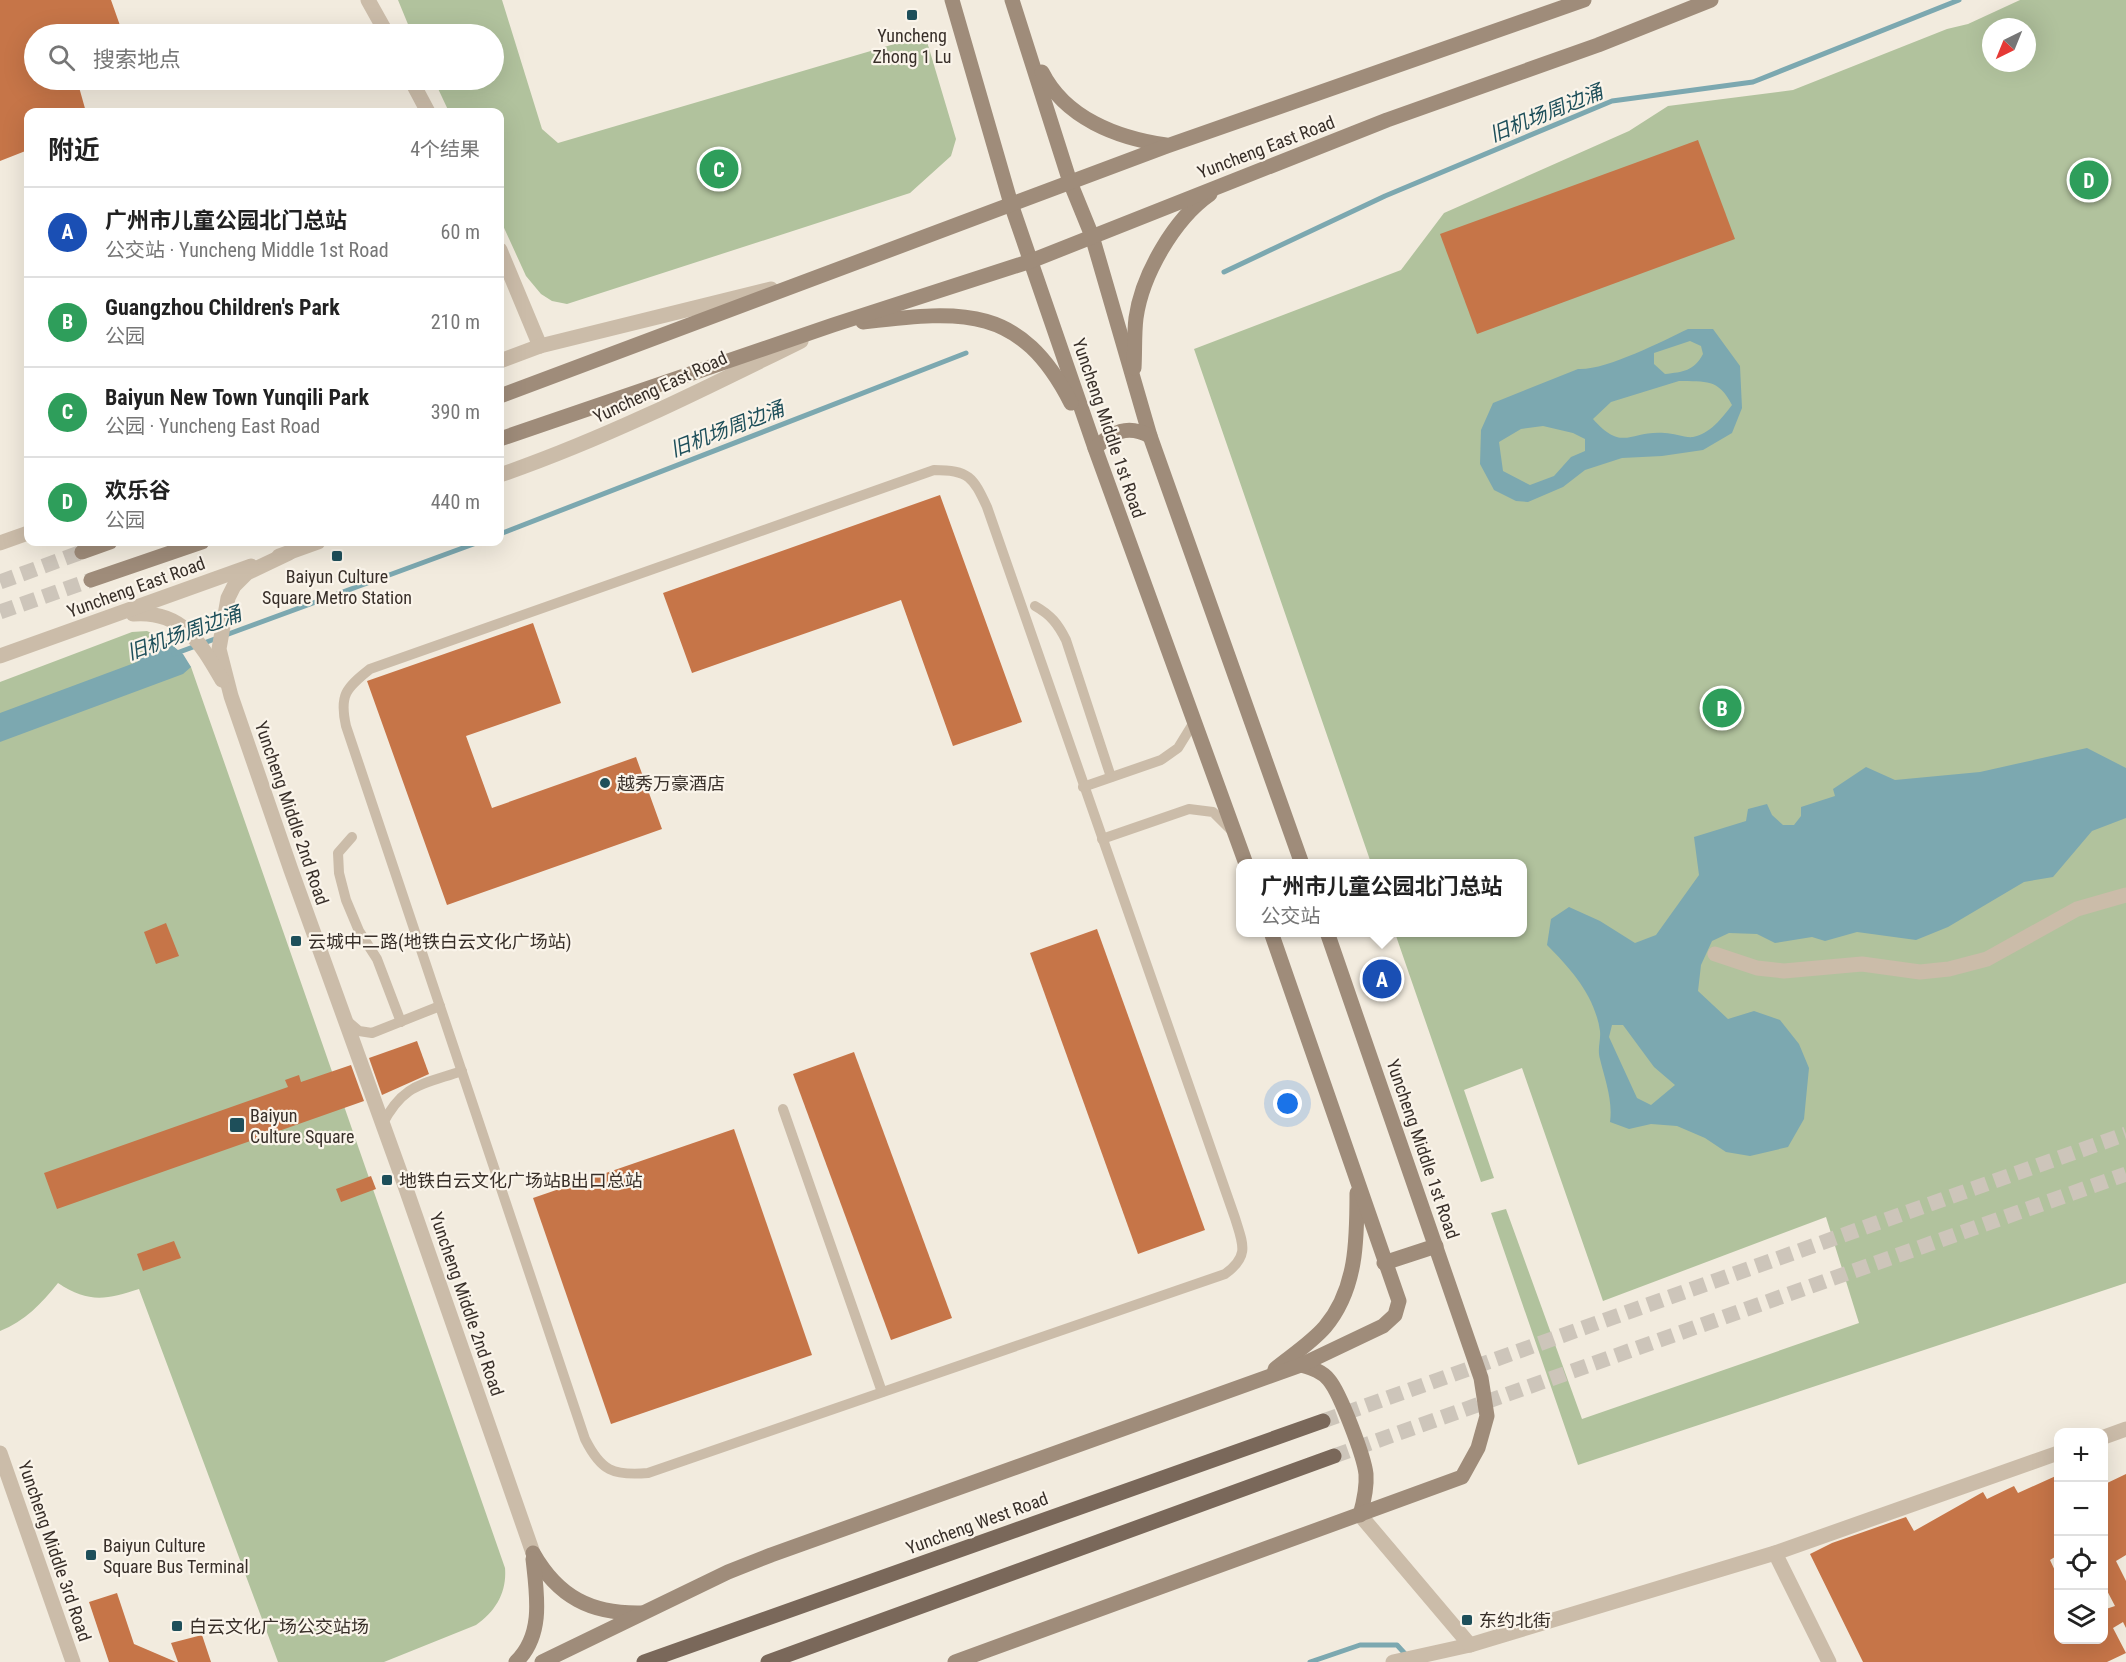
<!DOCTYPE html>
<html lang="zh">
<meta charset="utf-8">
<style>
:root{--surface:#fff;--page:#f6f6f6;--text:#222;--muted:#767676;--line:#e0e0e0;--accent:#db2777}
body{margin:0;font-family:"Roboto Condensed","Noto Sans SC",sans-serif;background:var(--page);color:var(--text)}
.controls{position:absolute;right:18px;bottom:18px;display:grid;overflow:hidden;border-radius:12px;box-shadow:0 6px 24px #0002}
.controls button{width:54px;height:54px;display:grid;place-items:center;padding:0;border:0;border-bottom:2px solid var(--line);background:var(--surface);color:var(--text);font:30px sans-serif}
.compass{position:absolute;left:1982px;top:18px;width:54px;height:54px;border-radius:50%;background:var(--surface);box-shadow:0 6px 24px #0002;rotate:223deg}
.you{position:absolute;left:1288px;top:1104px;width:21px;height:21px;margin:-15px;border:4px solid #fff;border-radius:50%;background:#1a73e8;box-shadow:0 0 0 9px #1a73e833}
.badge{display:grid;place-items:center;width:39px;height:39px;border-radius:50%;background:var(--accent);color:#fff;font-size:20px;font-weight:700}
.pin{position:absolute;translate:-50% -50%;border:3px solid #fff;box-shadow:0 2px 6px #0006}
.popup{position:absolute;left:1236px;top:859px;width:291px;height:78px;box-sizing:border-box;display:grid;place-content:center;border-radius:12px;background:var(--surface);filter:drop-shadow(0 2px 4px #0005);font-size:20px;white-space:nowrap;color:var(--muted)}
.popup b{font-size:22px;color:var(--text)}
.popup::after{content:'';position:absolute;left:50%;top:100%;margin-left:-12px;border:12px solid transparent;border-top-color:var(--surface)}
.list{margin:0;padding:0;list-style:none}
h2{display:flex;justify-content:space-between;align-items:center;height:78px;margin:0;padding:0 24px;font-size:26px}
h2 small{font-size:20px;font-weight:400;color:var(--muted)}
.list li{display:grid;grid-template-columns:39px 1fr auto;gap:18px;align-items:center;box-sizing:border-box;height:90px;padding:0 24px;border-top:2px solid var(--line)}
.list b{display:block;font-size:22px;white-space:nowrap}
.list p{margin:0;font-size:20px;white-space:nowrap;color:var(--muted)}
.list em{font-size:20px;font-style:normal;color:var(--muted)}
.icon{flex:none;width:33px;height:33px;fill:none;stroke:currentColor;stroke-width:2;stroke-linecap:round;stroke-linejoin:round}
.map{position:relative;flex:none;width:2126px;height:1662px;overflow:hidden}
.search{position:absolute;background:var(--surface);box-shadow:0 6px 24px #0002;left:24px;top:24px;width:480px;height:66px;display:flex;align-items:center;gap:15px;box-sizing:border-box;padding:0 21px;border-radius:33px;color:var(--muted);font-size:22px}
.panel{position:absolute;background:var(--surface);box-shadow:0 6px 24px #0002;left:24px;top:108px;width:480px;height:438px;border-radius:12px}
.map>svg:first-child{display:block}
</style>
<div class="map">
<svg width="2126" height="1662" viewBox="0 0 2126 1662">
<rect width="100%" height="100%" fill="#f2ebde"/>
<g fill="#b1c29d" fill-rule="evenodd">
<path d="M398,0H502L542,129L558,143L925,35L956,139L951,156L910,193L567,304L552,301L541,294L526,276L500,219V112H449L434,80H494V34H412Z"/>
<path d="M2020,0H2126V1283L1578,1465L1491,1213L1506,1209L1582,1419L1859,1323L1826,1217L1603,1301L1522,1068L1464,1090L1494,1178L1481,1182L1395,933L1523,932V864L1371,863L1194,349L1401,270L1444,213L1629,131L1668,106L1793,90L1947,29L1968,24ZM1991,27H2027V63H1991Z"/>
<path d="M147,631L170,642L191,667L505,1568C507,1592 496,1611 476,1625L384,1662H278L139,1289C106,1300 88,1303 58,1283C41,1304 25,1321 0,1331V682L132,632Z"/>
</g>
<g fill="#7ca8b0" fill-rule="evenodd">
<path d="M1688,329H1713L1740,366L1742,408L1732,433L1703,450L1662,456L1622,458L1585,470L1563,487L1528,502L1516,501L1494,490L1480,464L1481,430L1493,403L1578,369C1604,371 1663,341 1688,329ZM1690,341L1701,346L1703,354C1694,371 1683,372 1665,374L1654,364V353ZM1679,381C1706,382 1718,378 1732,405C1722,418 1710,434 1693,437C1685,438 1673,433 1665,433C1630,430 1623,453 1593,419L1611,402ZM1543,426L1573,433L1585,439V451L1571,457L1554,476L1530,485L1503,471L1499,442L1521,429Z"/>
<path d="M159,635L183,654L191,667L183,674L0,742V713L137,662Z"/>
<path d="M2087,748L2126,768V818L2092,831L2053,877L2024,882L1948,927L1916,940L1857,932L1825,941L1812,937L1775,943L1757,934L1729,933L1712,941L1701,965L1698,991L1728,1019L1754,1011L1780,1020L1799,1044L1809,1068L1804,1119L1788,1147L1750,1156L1726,1152L1705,1138L1677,1126L1651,1124L1629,1129L1610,1122C1613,1100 1605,1080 1600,1059C1597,1049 1601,1040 1600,1031C1595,996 1571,969 1547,945L1551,919L1569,907L1600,921L1635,943L1656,935L1699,875L1694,837L1746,821L1748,809L1767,804L1772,815L1783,825H1794L1801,816V807L1835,796L1833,789L1866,767L1895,780L1980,772ZM1612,1025H1623L1654,1067L1675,1085L1651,1105L1637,1098L1609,1037Z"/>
</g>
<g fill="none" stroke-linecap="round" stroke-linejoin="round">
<g stroke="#7ca8b0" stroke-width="5">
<path d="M1224,272L1385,196L1612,101L1753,82L1959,0"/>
<path d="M500,534L966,353"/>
<path d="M174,654L479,542"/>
<path d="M1310,1662L1360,1645H1397L1408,1657"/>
</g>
</g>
<g fill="#c67548">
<path d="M0,0H111L123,34H34V80H77L86,112H28V150L0,161Z"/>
<path d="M1698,140L1735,239L1477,334L1440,234Z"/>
<path d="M940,495L1022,722L953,746L901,600L692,673L663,593Z"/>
<path d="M533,623L561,703L466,736L492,808L636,757L662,829L447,905L367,681Z"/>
<path d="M166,923L179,956L156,964L144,932Z"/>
<path d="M1097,929L1205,1230L1138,1254L1030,953Z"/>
<path d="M417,1041L429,1074L382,1095L369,1058Z"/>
<path d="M854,1052L952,1318L891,1340L793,1074Z"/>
<path d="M351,1065L364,1101L57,1209L44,1173L288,1087L285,1080L299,1075L301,1082Z"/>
<path d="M734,1129L812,1355L611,1424L533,1198Z"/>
<path d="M371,1176L376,1189L341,1202L336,1189Z"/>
<path d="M174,1241L181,1258L143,1271L137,1254Z"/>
<path d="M2126,1474V1555L2116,1561L2126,1581V1628L2123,1622L2113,1628L2126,1653L2107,1662H1863L1810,1554L1832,1543L1906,1517L1914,1531L1983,1492L1987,1499L2014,1486L2018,1493L2058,1475V1555L2050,1560L2058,1577V1640H2103V1610L2115,1606L2103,1583V1485Z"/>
<path d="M117,1593L134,1644L176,1662H109L89,1602Z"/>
<path d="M202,1635L211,1662H178L171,1643Z"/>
</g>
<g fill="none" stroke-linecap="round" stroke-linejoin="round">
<g stroke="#cdc5ba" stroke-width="15" stroke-dasharray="15 8" stroke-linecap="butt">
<path d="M0,582L82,552"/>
<path d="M0,612L91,580"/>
</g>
<g stroke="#cdc5ba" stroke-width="15" stroke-dasharray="15 8" stroke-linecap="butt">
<path d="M1323,1421L2126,1134"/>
<path d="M1334,1456L2126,1174"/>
</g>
<g stroke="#cbbca9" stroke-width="10">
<path d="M934,470C969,470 973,477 987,507L1235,1218C1243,1244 1250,1256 1225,1274L648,1473C613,1476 601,1471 585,1439L346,726C339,695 346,688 370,669Z"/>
<path d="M1035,606C1051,615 1058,624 1066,640L1111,777"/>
<path d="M1083,787L1161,760L1178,748L1194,722"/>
<path d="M352,837L338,853L339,873L346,900L359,931L377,959L401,1022"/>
<path d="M1102,839L1189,809L1213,812L1233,832"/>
<path d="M345,1019L359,1031L372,1033L440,1006"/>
<path d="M783,1109L882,1392"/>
<path d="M382,1125C403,1084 421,1085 462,1071"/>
</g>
<path stroke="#cbbca9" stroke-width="15" d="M1715,954L1757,968L1784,971L1862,964L1920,972L1949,969L1987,959L2077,909L2126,895"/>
<g stroke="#cbbca9" stroke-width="15">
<path d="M368,0L387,34"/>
<path d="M411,80L428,112"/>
<path d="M500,250L540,346"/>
<path d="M2104,1437L2126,1429"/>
<path d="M1360,1515L1470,1645L1393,1662"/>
<path d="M1775,1553L1829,1662"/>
<path d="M1470,1645L1775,1553L2058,1453"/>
</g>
<g stroke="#cbbca9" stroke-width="15">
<path d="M500,361L540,346L771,289"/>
<path d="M500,475C604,439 702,390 801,341"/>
<path d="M0,543L28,533"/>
<path d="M289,553L247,573L234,586L228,598L219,649L231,696L291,870L404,1183L533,1553"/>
<path d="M279,556L318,542"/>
<path d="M133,614C182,610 200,642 222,680"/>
<path d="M0,656L251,566"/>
<path d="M0,1453L73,1662"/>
</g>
<g stroke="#9f8c7a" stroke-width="15">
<path d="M952,0L1011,204L1095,448L1246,864"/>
<path d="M1012,0L1070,182L1092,236L1150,436L1302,864"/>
<path d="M1042,72C1065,118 1117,138 1166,145"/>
<path d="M863,322C961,311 1020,303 1071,403"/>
<path d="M1134,368C1135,352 1134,334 1136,318C1142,275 1174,219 1210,194"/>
<path d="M500,396L1167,146L1584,0"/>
<path d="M500,439L833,325L1031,261L1387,120L1598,45L1711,0"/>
<path d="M1095,448C1113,432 1127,424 1150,436"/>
<path d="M82,552L110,542"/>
<path d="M91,580L202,542"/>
<path d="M1384,1263L1436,1246"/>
<path d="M1301,1365C1311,1368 1322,1371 1329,1380C1340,1393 1364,1456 1366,1474C1367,1488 1364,1501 1360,1515"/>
<path d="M1275,1369C1291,1356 1311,1343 1325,1327C1357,1289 1357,1239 1357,1193"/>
<path d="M533,1553C558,1597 591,1614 641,1613"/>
<path d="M516,1662C544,1635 537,1595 533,1559"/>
<path d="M542,1662L728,1572L771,1555L1301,1365L1383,1326L1395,1315L1399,1301L1271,932"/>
<path d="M955,1662L1462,1477L1478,1448L1487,1416L1481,1378L1327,932"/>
</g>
<g stroke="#7a685a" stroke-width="15">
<path d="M644,1662L1323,1421"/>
<path d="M768,1662L1334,1456"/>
</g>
</g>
<g fill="#1e4f5a" stroke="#faf4ea" stroke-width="2">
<rect x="906" y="9" width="12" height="12" rx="3"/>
<rect x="331" y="550" width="12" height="12" rx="3"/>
<circle cx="605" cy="783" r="6"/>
<rect x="290" y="935" width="12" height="12" rx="3"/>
<rect x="229" y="1117" width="16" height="16" rx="3"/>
<rect x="381" y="1174" width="12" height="12" rx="3"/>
<rect x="85" y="1549" width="12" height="12" rx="3"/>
<rect x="1461" y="1614" width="12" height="12" rx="3"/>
<rect x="171" y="1620" width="12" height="12" rx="3"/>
</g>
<g text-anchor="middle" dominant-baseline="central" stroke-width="4.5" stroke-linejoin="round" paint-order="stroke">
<g font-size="18" fill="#382f29" stroke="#faf4ea" text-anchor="start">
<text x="912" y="35" text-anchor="middle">Yuncheng<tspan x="912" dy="21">Zhong 1 Lu</tspan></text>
<text x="337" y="576" text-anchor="middle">Baiyun Culture<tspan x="337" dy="21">Square Metro Station</tspan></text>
<text x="617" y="783">越秀万豪酒店</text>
<text x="308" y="941">云城中二路(地铁白云文化广场站)</text>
<text x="250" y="1115">Baiyun<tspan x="250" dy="21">Culture Square</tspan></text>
<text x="399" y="1180">地铁白云文化广场站B出口总站</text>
<text x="103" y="1545">Baiyun Culture<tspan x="103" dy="21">Square Bus Terminal</tspan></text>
<text x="1479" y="1620">东约北街</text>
<text x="189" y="1626">白云文化广场公交站场</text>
</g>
<g font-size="18" fill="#382f29" stroke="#faf4ea">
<text transform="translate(1266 147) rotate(-21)">Yuncheng East Road</text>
<text transform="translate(660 387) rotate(-25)">Yuncheng East Road</text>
<text transform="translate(1109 428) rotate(71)">Yuncheng Middle 1st Road</text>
<text transform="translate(136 587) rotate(-20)">Yuncheng East Road</text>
<text transform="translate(292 813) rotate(71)">Yuncheng Middle 2nd Road</text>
<text transform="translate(1423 1149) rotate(71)">Yuncheng Middle 1st Road</text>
<text transform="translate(467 1304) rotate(71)">Yuncheng Middle 2nd Road</text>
<text transform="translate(977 1523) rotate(-20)">Yuncheng West Road</text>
<text transform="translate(55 1551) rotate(71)">Yuncheng Middle 3rd Road</text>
</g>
<g font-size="20" font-style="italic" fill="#1e4f5a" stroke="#faf4ea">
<text transform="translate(1546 113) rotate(-22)">旧机场周边涌</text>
<text transform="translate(727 429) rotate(-21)">旧机场周边涌</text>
<text transform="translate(184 633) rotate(-20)">旧机场周边涌</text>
</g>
</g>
</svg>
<div class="controls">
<button>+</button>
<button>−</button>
<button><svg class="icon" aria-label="locate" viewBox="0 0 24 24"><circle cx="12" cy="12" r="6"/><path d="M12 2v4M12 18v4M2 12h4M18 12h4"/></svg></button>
<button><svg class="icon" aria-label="layers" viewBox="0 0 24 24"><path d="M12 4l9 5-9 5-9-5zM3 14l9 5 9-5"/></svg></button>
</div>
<svg class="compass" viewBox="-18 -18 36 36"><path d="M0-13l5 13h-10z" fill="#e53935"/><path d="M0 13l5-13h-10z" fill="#767676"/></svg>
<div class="you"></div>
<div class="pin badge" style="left:1382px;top:979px;background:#1a4fb4">A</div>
<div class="popup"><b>广州市儿童公园北门总站</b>公交站</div>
<div class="pin badge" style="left:1722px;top:708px;background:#2e9e5b">B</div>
<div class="pin badge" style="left:719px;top:169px;background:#2e9e5b">C</div>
<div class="pin badge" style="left:2089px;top:180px;background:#2e9e5b">D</div>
<div class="search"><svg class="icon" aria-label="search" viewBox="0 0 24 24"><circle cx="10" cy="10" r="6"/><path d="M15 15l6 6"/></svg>搜索地点</div>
<section class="panel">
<h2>附近<small>4个结果</small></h2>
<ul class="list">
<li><span class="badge" style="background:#1a4fb4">A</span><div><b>广州市儿童公园北门总站</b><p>公交站 · Yuncheng Middle 1st Road</p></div><em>60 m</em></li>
<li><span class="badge" style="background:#2e9e5b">B</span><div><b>Guangzhou Children's Park</b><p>公园</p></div><em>210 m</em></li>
<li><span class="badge" style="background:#2e9e5b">C</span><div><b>Baiyun New Town Yunqili Park</b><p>公园 · Yuncheng East Road</p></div><em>390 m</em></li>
<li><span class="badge" style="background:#2e9e5b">D</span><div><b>欢乐谷</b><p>公园</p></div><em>440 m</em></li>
</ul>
</section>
</div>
